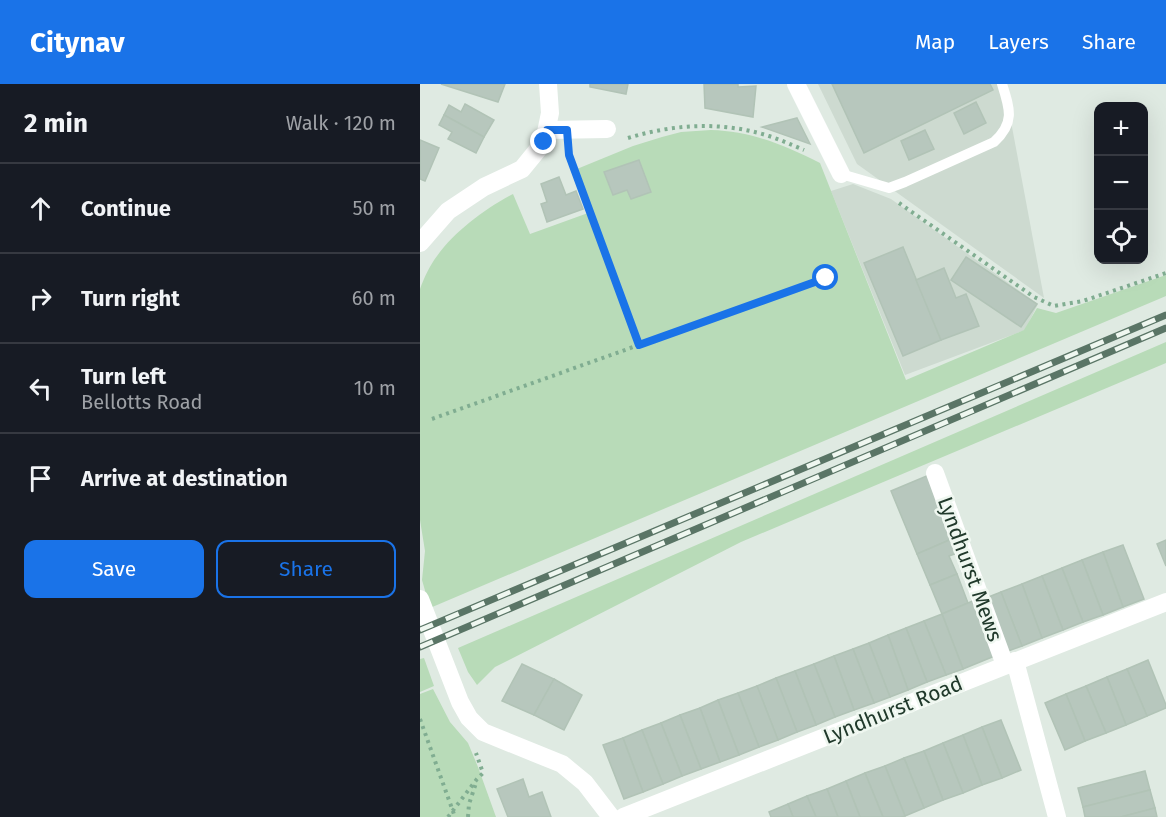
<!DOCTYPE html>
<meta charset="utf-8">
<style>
:root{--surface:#171b24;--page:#20242c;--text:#f1f3f6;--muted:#9ea1a6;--line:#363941;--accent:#1a73e8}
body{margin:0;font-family:"Fira Sans",sans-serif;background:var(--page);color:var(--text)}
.controls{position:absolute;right:18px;top:18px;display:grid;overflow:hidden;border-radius:12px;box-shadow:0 6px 24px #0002}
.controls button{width:54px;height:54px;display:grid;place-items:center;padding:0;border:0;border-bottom:2px solid var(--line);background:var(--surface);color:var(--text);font:30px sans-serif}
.stop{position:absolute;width:18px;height:18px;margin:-14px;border:4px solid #1a73e8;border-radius:50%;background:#fff}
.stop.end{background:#1a73e8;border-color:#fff;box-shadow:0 2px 6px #0008}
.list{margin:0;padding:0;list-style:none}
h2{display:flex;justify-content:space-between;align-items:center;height:78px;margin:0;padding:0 24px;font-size:26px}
h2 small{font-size:20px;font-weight:400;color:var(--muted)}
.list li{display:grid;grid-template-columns:39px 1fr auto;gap:18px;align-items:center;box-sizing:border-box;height:90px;padding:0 24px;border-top:2px solid var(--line)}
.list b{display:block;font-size:22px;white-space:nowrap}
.list p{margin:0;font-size:20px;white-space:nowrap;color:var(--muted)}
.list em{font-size:20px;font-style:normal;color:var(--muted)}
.actions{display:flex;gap:12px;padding:18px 24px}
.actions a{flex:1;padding:14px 0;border:2px solid var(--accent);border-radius:12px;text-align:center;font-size:21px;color:var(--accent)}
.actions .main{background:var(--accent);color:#fff}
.icon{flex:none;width:33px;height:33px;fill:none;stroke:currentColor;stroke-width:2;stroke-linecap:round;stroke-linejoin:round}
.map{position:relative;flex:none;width:746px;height:733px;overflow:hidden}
header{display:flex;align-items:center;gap:36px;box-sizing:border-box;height:84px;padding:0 30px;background:var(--accent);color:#fff}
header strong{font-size:28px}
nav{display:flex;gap:33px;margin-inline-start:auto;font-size:21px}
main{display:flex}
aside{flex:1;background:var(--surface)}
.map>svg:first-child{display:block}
</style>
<header>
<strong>Citynav</strong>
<nav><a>Map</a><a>Layers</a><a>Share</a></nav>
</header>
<main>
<aside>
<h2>2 min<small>Walk · 120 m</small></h2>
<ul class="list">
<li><svg class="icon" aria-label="ahead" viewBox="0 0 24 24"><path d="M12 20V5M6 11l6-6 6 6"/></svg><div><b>Continue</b></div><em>50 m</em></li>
<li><svg class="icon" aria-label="right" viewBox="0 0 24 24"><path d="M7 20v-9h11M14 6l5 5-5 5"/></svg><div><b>Turn right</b></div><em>60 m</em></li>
<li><svg class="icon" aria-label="left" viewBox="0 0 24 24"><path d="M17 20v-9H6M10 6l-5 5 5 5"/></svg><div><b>Turn left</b><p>Bellotts Road</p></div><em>10 m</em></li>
<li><svg class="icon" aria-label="arrive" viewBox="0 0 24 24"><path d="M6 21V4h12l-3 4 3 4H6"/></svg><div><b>Arrive at destination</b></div></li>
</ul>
<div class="actions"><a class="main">Save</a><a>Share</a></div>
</aside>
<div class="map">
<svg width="746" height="733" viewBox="0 0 746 733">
<rect width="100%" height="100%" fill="#dfeae2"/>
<g fill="#cddad0">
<path d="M398,0H584L624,214L437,80Z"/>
<path d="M433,100L471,115L618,220L605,246L485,291L411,107Z"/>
</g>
<g fill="#b8dbb8">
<path d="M291,46C331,47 364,61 400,79L486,296L604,246L617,224L636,229L746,191V212L10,524L2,496L5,467L0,436V205C4,194 10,181 17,172C35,147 66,124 93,110L110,150L168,129L152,87L213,62L242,53L261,48Z"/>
<path d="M746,258V279L321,458L75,583L57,601L48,588L38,564Z"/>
<path d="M4,574L14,602L0,608V575Z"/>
<path d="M13,605L30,638L48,659L58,683L76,733H0V610Z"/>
</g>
<g fill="#b7c7bd" stroke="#b1c3b6" stroke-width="1.5">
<path d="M21,0H85L78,18Z"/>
<path d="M170,0H208L206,10L170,3Z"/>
<path d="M284,0H318V3L336,2L333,33L285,24Z"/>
<path d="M412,0H570L573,6L444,69Z"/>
<path d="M556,18L566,39L544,50L534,29Z"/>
<path d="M45,20L74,36L64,53L24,31L29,21L41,28Z"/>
<path d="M24,31L64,53L56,69L28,55L32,48L19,41Z"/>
<path d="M377,34L390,60L342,43Z"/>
<path d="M505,46L514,65L489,76L481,57Z"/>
<path d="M0,56L19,64L5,97L0,95Z"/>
<path d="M219,76L231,108L211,115L207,106L193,111L184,88Z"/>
<path d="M139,93L146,111L156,107L163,125L127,138L121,120L127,118L121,100Z"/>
<path d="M483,163L521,256L483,272L444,179Z"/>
<path d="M546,173L617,220L601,243L531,196Z"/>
<path d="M524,184L536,214L546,210L559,242L521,256L496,196Z"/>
<path d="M509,391L534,454L497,470L471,407Z"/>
<path d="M534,454L540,468L529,472L537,490L510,501L497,470Z"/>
<path d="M746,456V482L737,460Z"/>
<path d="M703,461L724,515L703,523L683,468Z"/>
<path d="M683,468L703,523L683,531L662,476Z"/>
<path d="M662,476L683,531L663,538L642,484Z"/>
<path d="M642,484L663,538L643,546L622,492Z"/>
<path d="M537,490L548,519L522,530L510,501Z"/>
<path d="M622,492L643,546L622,554L602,500Z"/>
<path d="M602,500L622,554L602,562L581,508Z"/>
<path d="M581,508L602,562L588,567L566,514Z"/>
<path d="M555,516L577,571L543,585L522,530Z"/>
<path d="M522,530L543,585L526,591L504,537Z"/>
<path d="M504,537L526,591L507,598L486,544Z"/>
<path d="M486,544L507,598L488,606L468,551Z"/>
<path d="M468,551L488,606L470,613L449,559Z"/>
<path d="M449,559L470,613L454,619L433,565Z"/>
<path d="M433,565L454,619L434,626L414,572Z"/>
<path d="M414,572L434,626L415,633L394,580Z"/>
<path d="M728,576L746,621V624L727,632L707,585Z"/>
<path d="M102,580L134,595L114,631L82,617Z"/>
<path d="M394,580L415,633L396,641L375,587Z"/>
<path d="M707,585L727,632L706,641L687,593Z"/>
<path d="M375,587L396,641L377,648L356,594Z"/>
<path d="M687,593L706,641L686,649L666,602Z"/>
<path d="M356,594L377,648L358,656L337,602Z"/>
<path d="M134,595L162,611L144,646L114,631Z"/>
<path d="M337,602L358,656L339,663L318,609Z"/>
<path d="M666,602L686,649L665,657L646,610Z"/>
<path d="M318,609L339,663L319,671L298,616Z"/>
<path d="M646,610L665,657L645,666L625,619Z"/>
<path d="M298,616L319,671L300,678L280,624Z"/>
<path d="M280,624L300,678L281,685L260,631Z"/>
<path d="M260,631L281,685L262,692L241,639Z"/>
<path d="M581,636L601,686L582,694L562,643Z"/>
<path d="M241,639L262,692L243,700L222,646Z"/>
<path d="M562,643L582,694L562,701L543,651Z"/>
<path d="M222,646L243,700L223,708L203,654Z"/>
<path d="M543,651L562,701L543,709L523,659Z"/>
<path d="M203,654L223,708L204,715L183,661Z"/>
<path d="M523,659L543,709L523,716L504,667Z"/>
<path d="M504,667L523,716L504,724L484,674Z"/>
<path d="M484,674L504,724L485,732L465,682Z"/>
<path d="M465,682L485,732L482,733H463L445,689Z"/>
<path d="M725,687L730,706L663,723L658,704Z"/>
<path d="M445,689L463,733H440L426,697Z"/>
<path d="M103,695L109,713L122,708L131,733H88L77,705Z"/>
<path d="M426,697L440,733H418L407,705Z"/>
<path d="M407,705L418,733H396L387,712Z"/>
<path d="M730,706L735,724L701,733H665L663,723Z"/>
<path d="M387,712L396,733H373L368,720Z"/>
<path d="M368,720L373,733H351L349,728Z"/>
<path d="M735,724L737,733H701Z"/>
</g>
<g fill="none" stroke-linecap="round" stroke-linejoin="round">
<g stroke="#80ad91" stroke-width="4" stroke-dasharray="3 4.5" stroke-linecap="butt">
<path d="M208,54C254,40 302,37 349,52C361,56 372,61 384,66"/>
<path d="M149,67L219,261"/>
<path d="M479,119L614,213L634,222L663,217L746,189"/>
<path d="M12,335L406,194"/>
<path d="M0,635L35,733"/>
<path d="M28,733L57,695L63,689L56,669"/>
<path d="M48,733L49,720L56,699"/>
</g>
<path stroke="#fff" stroke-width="10" d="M421,90L469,104L485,98L574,58C595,39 590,25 582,0"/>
<g stroke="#fff" stroke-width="18">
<path d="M376,0L421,90"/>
<path d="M127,46L187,45"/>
<path d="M0,159L28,127L64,103L102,85L124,58L130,29L128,0"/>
<path d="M515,389L585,581"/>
<path d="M0,515L40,618L49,634L63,648L142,680L165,699L191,733"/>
<path d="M595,577L637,733"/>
<path d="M203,733L746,518"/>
</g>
<g stroke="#5a7566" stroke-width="7">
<g id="rail">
<path d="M0,546L746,231"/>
<path d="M0,563L746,244"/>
</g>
</g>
<use href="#rail" stroke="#eff7f0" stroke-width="4.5" stroke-dasharray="14" stroke-linecap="butt"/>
</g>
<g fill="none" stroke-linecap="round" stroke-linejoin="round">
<path stroke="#1a73e8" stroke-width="8" d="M124,58L127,46H147L149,71L219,261L406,194"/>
</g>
<g text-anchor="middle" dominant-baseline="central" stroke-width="5" stroke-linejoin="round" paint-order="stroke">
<g font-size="21" fill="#20392b" stroke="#eff7f0">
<text transform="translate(550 485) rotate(70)">Lyndhurst Mews</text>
<text transform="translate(473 626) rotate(-22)">Lyndhurst Road</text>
</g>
</g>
</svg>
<div class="controls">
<button>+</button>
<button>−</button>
<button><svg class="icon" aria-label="locate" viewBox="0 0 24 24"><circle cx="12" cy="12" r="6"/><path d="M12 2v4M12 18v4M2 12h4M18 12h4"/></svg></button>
</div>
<div class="stop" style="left:406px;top:194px"></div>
<div class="stop end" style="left:124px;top:58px"></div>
</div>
</main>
